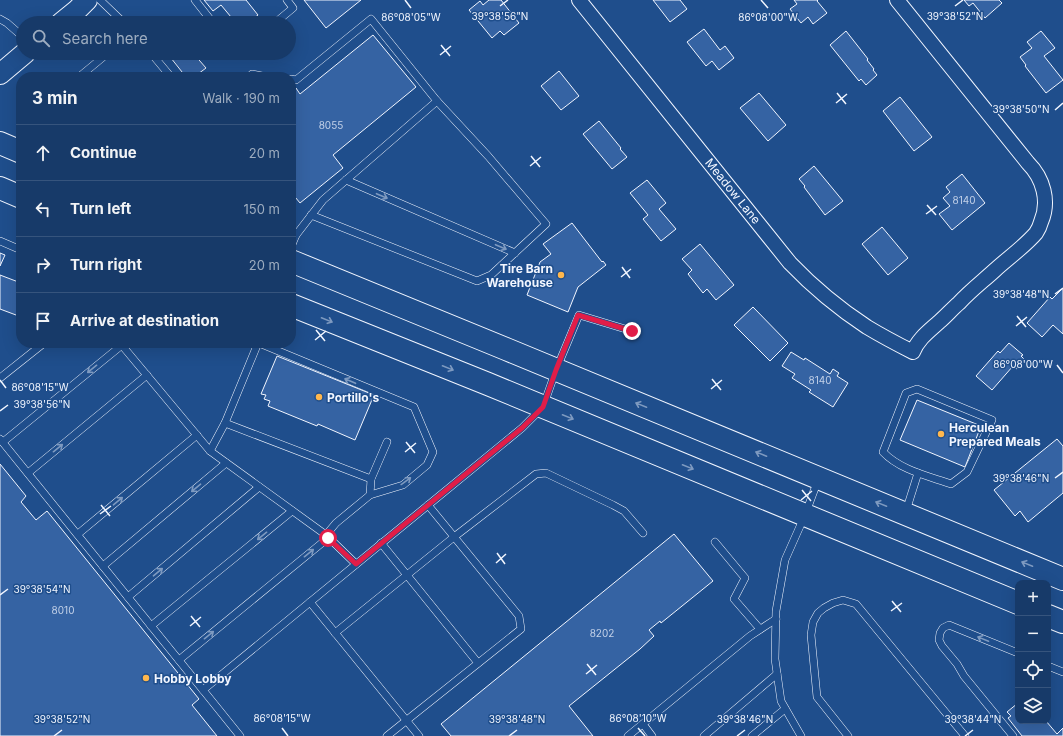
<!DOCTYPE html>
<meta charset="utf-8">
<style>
:root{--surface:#173a69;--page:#244571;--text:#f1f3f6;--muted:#9eadc0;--line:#36547d}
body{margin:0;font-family:Inter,sans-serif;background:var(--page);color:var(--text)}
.controls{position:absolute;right:12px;bottom:12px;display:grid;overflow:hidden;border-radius:8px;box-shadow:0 4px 16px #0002}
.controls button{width:36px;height:36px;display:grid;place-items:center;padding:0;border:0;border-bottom:1px solid var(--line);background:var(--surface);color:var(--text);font:20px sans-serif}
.stop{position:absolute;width:12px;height:12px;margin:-9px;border:3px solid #e11d48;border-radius:50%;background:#fff}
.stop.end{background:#e11d48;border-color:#fff;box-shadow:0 1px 4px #0008}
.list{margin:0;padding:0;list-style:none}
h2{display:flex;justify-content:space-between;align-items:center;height:52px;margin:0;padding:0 16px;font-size:17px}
h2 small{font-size:13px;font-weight:400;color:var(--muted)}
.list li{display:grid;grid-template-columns:26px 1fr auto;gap:12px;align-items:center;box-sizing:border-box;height:56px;padding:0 16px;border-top:1px solid var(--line)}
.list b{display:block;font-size:15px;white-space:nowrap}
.list em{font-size:13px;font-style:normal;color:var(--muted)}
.icon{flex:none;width:22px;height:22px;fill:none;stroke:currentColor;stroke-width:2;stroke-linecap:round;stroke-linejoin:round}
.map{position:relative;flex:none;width:1063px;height:736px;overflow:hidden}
.search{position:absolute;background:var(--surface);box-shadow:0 4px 16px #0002;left:16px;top:16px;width:280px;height:44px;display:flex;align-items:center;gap:10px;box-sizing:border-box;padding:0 14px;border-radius:22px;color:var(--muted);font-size:15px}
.panel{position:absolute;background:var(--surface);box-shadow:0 4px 16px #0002;left:16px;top:72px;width:280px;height:276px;border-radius:16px}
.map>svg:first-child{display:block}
</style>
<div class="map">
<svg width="1063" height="736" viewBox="0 0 1063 736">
<rect width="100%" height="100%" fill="#1f4e8c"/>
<g fill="#3563a3" stroke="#f2f6ff">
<path d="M204,0H246L258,15L248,23H236L221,5L213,11Z"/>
<path d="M304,0H361L326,28Z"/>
<path d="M489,0H501L519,23L504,35L500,31L492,38L469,10L480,1L483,5Z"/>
<path d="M653,0H680L687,9L670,22Z"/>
<path d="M794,0H818L817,1L827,13L813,24L808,17L801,23L790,9L797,4Z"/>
<path d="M964,0H999L1002,3L985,18L973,3L969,6Z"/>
<path d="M704,29L720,50L725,46L734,58L719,70L712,61L706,66L687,42Z"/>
<path d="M846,31L868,59L867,60L874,69L873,70L877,75L866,85L861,79L859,81L830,45Z"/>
<path d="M1041,31L1055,48L1044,56L1063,80L1046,93L1025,66L1026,65L1020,57L1032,48L1027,42Z"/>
<path d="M373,35L416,87L333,155L343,168L300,203L291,192V92L296,88L300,94Z"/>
<path d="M167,53H193L206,68L194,77H186Z"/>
<path d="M559,71L579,96L561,110L541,86Z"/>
<path d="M759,93L786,125L768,141L740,108Z"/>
<path d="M900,97L932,137L914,151L883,111Z"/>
<path d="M599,121L621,148L620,149L627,157L612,169L583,134Z"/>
<path d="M814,166L843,201L825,215L804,187L805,186L799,179Z"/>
<path d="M962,174L985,203L952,230L939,214L950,206L943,198L950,192L946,187Z"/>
<path d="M647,180L666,203L659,209L676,229L661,241L643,219L648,215L630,193Z"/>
<path d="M572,223L602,262L603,261L606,265L578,287L568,312L527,295L540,262L551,254L543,244Z"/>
<path d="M882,227L908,258L888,275L862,244Z"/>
<path d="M700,244L734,285L716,300L707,289L703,293L688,274L692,270L682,259Z"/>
<path d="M0,253L5,255L0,266Z"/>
<path d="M0,275L21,283V316L17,314L16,315L0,309Z"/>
<path d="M1063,288V334L1053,325L1042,337L1027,323L1050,297L1052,299Z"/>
<path d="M753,307L788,343L770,361L734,325Z"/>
<path d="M1009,343L1023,355L1021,356L1025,360L1017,369L1013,366L992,390L976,376L998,351L1000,353Z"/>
<path d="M791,352L804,360L805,358L830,374L833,369L839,373L837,376L848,383L833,407L809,392L811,390L792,378L795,374L782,366Z"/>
<path d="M277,356L374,395L355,440L318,424L317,426L268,406L270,401L264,399L266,395L261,394Z"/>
<path d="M917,400L981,426L965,467L900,440Z"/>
<path d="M1057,439L1063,446V493L1028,522L1020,511L1015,516L994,490Z"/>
<path d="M0,464L26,496L21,502L36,520L47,511L199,699L192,705L217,736H0Z"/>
<path d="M674,534L713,581L661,623L660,621L649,630L654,636L640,649L569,706L593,736H451L441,724Z"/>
<path d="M1018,703V721H1046L1057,734L1063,728V736H1022L1008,718L1011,716L1007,712Z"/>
</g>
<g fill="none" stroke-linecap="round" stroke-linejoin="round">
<g stroke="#f2f6ff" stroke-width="8">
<g id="service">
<path d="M100,0L124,23"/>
<path d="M195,0L213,23"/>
<path d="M0,19L7,23L23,37"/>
<path d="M275,23L293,8L287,0"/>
<path d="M151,53L171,77"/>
<path d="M79,77L108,53"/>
<path d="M249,77L252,74L267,77"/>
<path d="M291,79L296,80L371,19L437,101L323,200L296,235"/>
<path d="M346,180L515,253"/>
<path d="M311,215L477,281L491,275L546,224L488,156L437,101"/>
<path d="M291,229L296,235L291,247"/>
<path d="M0,241L21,250"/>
<path d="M120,343L210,451L326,535"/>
<path d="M259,343L414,407L433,452L427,465L403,485L370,495"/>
<path d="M0,378L44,343"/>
<path d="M917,389L992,420L967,472L951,484C928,476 900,470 883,452L906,393Z"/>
<path d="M225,423L258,343"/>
<path d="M0,439L203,690"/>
<path d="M3,442L122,345"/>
<path d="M210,451L225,423L371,479"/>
<path d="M28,473L147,375"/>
<path d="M906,511L918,473"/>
<path d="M78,534L197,435"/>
<path d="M715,542L745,578L734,599L760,629"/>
<path d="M381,543L478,663"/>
<path d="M356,564L326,535L336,523L370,495L371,479L387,442"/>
<path d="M103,566L226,463"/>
<path d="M128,597L259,487"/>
<path d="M310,602L419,736"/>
<path d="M151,626L292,511"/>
<path d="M335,633L454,537L536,474L546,473L613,505L624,511L643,533"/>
<path d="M179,660L328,538"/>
<path d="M1048,666L1063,672"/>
<path d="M643,724L652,736"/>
<path d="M240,736L203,690L522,428L543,407L556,370L579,315L632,331"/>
<path d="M387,736L521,629L519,616L428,505"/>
<path d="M628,736L750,636L776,619"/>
<path d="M704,736L777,674"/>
<path d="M752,736L785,709"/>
<path d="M801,736L781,701L775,659L776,611L785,560L805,515L818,480"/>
<path d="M848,736L817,697L811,635L813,622L818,613L824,608L833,603L843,600L856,604L965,736"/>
<path d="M1013,736L964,676L957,664L942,646L939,640L940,633L943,628L949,625L1018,653"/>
</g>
</g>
<g stroke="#f2f6ff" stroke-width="16">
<path id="minor" d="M579,0L790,263C813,287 838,308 867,327C882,336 897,344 913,352C918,339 929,331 939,322C946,316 952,309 959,303C970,291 983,281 995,270C1008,258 1025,246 1036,233C1038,230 1040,226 1041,222C1050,201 1043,178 1028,163L897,0"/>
</g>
<g stroke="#f2f6ff" stroke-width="22">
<g id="secondary">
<path d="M61,23L77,10L87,0"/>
<path d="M0,74L25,53"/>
</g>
</g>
<g stroke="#f2f6ff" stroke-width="24">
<g id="primary">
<path d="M0,143L21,152"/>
<path d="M0,188L21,197"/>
<path d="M291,261L506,349L1063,579"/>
<path d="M291,305L488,384L1018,603"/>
<path d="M1048,616L1063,622"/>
</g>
</g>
<use href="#service" stroke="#1f4e8c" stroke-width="7"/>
<use href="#minor" stroke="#1f4e8c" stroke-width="14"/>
<use href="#secondary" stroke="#1f4e8c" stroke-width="20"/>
<use href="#primary" stroke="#1f4e8c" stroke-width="22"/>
</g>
<defs><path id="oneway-shaft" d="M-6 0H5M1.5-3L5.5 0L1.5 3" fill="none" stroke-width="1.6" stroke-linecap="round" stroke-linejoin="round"/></defs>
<g stroke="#7e9ac0">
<use href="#oneway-shaft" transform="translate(382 196) rotate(23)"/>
<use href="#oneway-shaft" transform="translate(501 247) rotate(23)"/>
<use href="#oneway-shaft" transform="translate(327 320) rotate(22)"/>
<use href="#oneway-shaft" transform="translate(448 368) rotate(22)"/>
<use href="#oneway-shaft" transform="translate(92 369) rotate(141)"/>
<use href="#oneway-shaft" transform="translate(350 381) rotate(-157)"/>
<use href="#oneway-shaft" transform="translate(641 405) rotate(-158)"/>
<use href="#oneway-shaft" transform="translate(568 417) rotate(22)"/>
<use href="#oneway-shaft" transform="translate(58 448) rotate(-39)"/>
<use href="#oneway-shaft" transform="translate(761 454) rotate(-158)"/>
<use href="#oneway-shaft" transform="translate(688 467) rotate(22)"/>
<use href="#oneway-shaft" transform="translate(406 481) rotate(-36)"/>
<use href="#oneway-shaft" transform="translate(196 488) rotate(140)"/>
<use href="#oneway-shaft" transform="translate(118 501) rotate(-40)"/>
<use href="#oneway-shaft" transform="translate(881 504) rotate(-158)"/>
<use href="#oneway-shaft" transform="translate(262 536) rotate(141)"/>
<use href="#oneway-shaft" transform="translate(309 553) rotate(-39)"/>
<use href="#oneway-shaft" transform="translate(1027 564) rotate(-158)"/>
<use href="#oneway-shaft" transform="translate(158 572) rotate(-40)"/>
<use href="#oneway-shaft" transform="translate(209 635) rotate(-39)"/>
<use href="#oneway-shaft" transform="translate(983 639) rotate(-158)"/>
</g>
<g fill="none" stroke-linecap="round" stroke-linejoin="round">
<path stroke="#e11d48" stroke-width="5" d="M328,538L356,564L522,428L543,407L556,370L578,315L632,331"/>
</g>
<path fill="none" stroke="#f2f6ff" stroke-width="1.5" d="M405,0L411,8M761,0L768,8M500,6L508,0M955,6L963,0M441,45L450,56M440,55L451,46M837,93L846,104M836,103L847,94M1055,110L1063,103M531,156L540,167M530,166L541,157M927,205L936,215M926,214L937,206M622,267L630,278M621,277L631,269M1055,294L1063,288M1017,316L1026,327M1016,326L1027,317M316,330L325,341M315,340L326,331M1057,365L1063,373M712,379L721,390M0,380L6,388M711,389L722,380M0,411L8,405M406,442L415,453M405,452L416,443M1055,478L1063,472M802,490L811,501M801,500L812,491M101,505L110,516M100,514L111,506M497,553L505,564M496,563L506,554M0,595L8,589M892,601L901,612M891,611L902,603M191,616L200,627M190,626L201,617M587,664L596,675M586,674L597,665M282,728L288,736M638,728L645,736M54,736L62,730M509,736L517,730M737,736L745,730M965,736L973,730"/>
<g fill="#ffb74d" stroke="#1f4e8c" stroke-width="1.5">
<circle cx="561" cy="275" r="4"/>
<circle cx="319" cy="397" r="4"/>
<circle cx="941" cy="434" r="4"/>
<circle cx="146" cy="678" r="4"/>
</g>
<g text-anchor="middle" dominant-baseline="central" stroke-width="3" stroke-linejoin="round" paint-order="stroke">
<g font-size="10" fill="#c3d1e8">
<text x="331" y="125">8055</text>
<text x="964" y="200">8140</text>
<text x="820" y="380">8140</text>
<text x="63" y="610">8010</text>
<text x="602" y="633">8202</text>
</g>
<g font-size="12" fill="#f2f6ff" stroke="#1f4e8c">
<text transform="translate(733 191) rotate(51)">Meadow Lane</text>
</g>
<g font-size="12" font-weight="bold" fill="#f2f6ff" stroke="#1f4e8c" text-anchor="start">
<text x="553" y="268" text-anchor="end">Tire Barn<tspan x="553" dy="14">Warehouse</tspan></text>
<text x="327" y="397">Portillo's</text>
<text x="949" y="427">Herculean<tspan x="949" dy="14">Prepared Meals</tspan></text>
<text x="154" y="678">Hobby Lobby</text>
</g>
</g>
<g font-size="10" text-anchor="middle" fill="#f2f6ff" stroke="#1f4e8c" stroke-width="3" stroke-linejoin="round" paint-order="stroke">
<text x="500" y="20">39°38'56"N</text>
<text x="955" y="20">39°38'52"N</text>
<text x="411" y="21">86°08'05"W</text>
<text x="768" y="21">86°08'00"W</text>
<text x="1021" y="113">39°38'50"N</text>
<text x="1021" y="298">39°38'48"N</text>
<text x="1023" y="368">86°08'00"W</text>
<text x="40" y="391">86°08'15"W</text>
<text x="42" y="408">39°38'56"N</text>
<text x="1021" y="482">39°38'46"N</text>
<text x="42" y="593">39°38'54"N</text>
<text x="282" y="722">86°08'15"W</text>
<text x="638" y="722">86°08'10"W</text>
<text x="62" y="723">39°38'52"N</text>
<text x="517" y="723">39°38'48"N</text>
<text x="745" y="723">39°38'46"N</text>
<text x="973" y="723">39°38'44"N</text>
</g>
</svg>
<div class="controls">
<button>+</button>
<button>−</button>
<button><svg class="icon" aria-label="locate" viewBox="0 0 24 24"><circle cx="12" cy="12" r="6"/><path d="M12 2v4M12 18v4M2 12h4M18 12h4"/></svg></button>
<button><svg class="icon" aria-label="layers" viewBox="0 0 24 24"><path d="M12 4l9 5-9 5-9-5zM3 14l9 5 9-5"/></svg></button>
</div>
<div class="stop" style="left:328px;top:538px"></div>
<div class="stop end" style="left:632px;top:331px"></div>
<div class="search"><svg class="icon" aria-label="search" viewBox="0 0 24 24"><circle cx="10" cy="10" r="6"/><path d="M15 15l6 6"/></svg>Search here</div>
<section class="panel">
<h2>3 min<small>Walk · 190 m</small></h2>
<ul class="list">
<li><svg class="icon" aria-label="ahead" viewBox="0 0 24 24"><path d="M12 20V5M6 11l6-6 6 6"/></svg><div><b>Continue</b></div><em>20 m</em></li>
<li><svg class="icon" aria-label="left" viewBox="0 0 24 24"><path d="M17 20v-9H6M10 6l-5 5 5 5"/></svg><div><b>Turn left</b></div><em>150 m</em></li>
<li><svg class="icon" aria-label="right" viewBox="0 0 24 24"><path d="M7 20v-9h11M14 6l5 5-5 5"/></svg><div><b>Turn right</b></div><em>20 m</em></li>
<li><svg class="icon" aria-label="arrive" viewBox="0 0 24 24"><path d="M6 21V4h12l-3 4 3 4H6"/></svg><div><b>Arrive at destination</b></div></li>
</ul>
</section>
</div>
